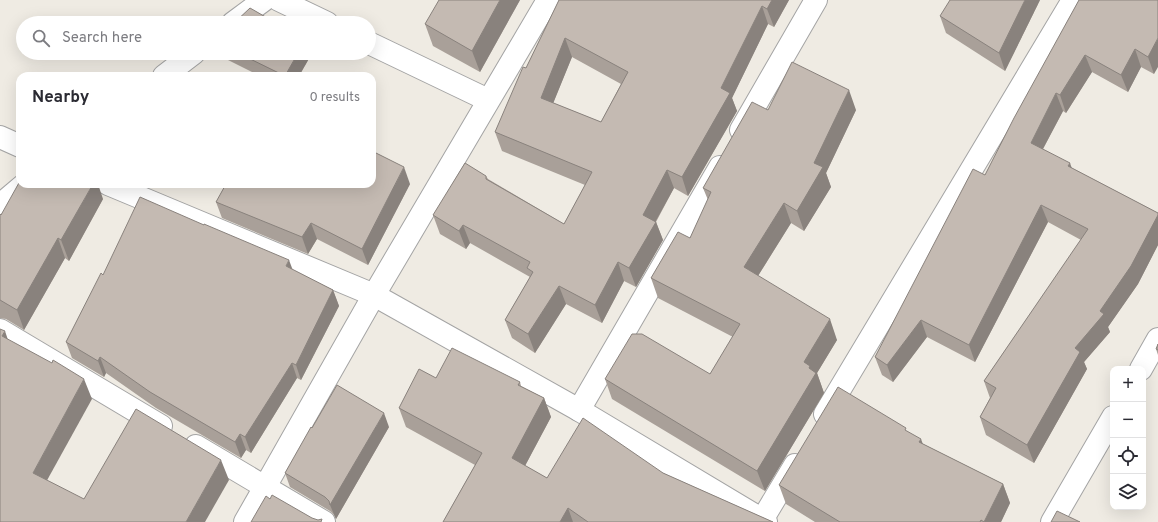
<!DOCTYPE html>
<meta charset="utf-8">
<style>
:root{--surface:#fff;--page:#f2f2f3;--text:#2b2b33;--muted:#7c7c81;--line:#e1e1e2}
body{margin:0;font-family:Overpass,sans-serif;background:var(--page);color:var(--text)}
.controls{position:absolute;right:12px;bottom:12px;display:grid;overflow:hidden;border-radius:8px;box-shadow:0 4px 16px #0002}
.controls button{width:36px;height:36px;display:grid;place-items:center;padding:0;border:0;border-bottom:1px solid var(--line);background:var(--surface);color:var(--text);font:20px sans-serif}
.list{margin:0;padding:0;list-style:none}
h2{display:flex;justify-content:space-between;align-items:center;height:52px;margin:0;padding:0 16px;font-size:17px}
h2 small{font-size:13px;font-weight:400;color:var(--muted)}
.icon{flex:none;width:22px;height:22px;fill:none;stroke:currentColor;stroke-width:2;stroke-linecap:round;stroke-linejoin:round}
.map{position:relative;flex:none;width:1158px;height:522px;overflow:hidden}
.search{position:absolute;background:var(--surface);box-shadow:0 4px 16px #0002;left:16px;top:16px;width:360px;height:44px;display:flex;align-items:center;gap:10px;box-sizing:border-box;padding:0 14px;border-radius:22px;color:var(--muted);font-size:15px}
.panel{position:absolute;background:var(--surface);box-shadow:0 4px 16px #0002;left:16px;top:72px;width:360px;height:116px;border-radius:12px}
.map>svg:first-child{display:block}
</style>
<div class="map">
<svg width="1158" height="522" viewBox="0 0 1158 522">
<rect width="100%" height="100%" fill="#efebe3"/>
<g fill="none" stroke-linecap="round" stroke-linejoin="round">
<g stroke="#a4a4a4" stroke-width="24">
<g id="street">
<path d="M279,0L327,23"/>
<path d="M548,0L374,295L579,410L766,522"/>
<path d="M233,23L264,0"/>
<path d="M369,43L488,100"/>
<path d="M164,76L194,53"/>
<path d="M741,130L816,0"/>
<path d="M0,137L20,146"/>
<path d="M108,184L374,295L245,522"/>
<path d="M0,205L25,184"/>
<path d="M0,330L161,426"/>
<path d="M1141,369L1158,339"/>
<path d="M579,410L720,167"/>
<path d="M825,414L1073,0"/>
<path d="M196,446L324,522"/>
<path d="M762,520L795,465"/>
<path d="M1052,522L1113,417"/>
</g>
</g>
<use href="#street" stroke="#fff" stroke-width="22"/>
</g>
<g fill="#a9a099" fill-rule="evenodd">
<path d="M520,0L480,72L433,46L425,24Z"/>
<path d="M559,0H789L774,27L768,24L732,98L737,111L688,196L674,188L656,222L663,240L636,287L624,281L602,323L566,304L535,353L512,338L505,320L530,277L470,243L466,249L440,234L433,215L486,176L488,179L564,224L585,185L502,151L495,132ZM572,57L621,84L601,122L553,103Z"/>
<path d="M1040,0L1005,71L946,33L940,16Z"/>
<path d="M1079,0H1158L1154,74L1141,67L1128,92L1092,72L1066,113L1063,111L1043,149L1072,168L1158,213V245L1138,284L1108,327L1110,332L1084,362L1087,369L1034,463L986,435L980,417L990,398L984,381L1081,240L1048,222L975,362L927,337L893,382L882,375L875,357L985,175Z"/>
<path d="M219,53H310L311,55L299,76H260L220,56Z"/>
<path d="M768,110H856L826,173L831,187L804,231L791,223L758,276L837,340L817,373L824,393L765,491L612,399L605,379L710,374L733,337L658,298L651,278L690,238L708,200L703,188Z"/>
<path d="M410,184L368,265L317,239L308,254L222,218L216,202Z"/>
<path d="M103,199L69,261L65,258L24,330L6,319L0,318V214Z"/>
<path d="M293,270L333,290L339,306L301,380L297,378L251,453L246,450L241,458L156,408L106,373L104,377L72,358L66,342L103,275Z"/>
<path d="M1158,344V355L1156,349Z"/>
<path d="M436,378L520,382L521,386L544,398L551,417L525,466L547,478L663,473L773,522H443L475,465L406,427L399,408Z"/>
<path d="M389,427L336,519L334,515L330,511L290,487L285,473L312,428Z"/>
<path d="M908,432L923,444L1003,484L1010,503L1001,522H815L786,504L779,485Z"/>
</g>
<g fill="#89827d">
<path d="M500,0H520L480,72L472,51Z"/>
<path d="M772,0H789L774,27L767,9Z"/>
<path d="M1025,0H1040L1005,71L999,53Z"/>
<path d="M762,6L768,24L732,98L737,111L688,196L682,177L721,88Z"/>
<path d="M565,38L572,57L548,116L541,98Z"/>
<path d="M1158,38V67L1154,74L1148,57Z"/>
<path d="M1135,49L1141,67L1128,92L1121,75Z"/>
<path d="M298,53H310L311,55L299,76H285Z"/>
<path d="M1085,55L1092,72L1066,113L1060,95Z"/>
<path d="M849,90L856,110L826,173L831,187L804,231L797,211L814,163Z"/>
<path d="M1056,93L1063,111L1037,160L1031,143Z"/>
<path d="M1070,163L1076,180L1068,166Z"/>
<path d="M404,167L410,184L368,265L362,249Z"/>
<path d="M667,170L674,188L653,226L656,222L663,240L636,287L629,268L643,215Z"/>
<path d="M93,184H98L103,199L69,261L61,240Z"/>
<path d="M784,203L791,223L751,287L744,267Z"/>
<path d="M1041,205L1048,222L975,362L969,345Z"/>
<path d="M1158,215V245L1138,284L1108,327L1110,332L1084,362L1087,369L1034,463L1027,445L1075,348L1100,311Z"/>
<path d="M311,223L317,239L308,254L302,237Z"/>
<path d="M463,225L470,243L466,249L459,231Z"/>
<path d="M58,238L65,258L24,330L17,310Z"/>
<path d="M289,260L295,276L286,266Z"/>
<path d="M618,262L624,281L602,323L595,305Z"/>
<path d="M559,286L566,304L535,353L528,334Z"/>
<path d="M333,290L339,306L301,380L296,365Z"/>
<path d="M830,319L837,340L817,373L824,393L765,491L757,471L804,362Z"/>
<path d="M921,320L927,337L893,382L887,365Z"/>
<path d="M5,331L12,352L2,336Z"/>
<path d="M100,357L106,373L104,377L98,361Z"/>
<path d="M292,363L297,378L251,453L245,437Z"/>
<path d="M84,379L92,399L40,493L33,473Z"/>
<path d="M544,398L551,417L519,477L512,458Z"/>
<path d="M384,413L389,427L336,519L330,505Z"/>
<path d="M240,434L246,450L241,458L235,442Z"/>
<path d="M921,439L928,458L919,442Z"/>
<path d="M221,460L229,480L205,522H186Z"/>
<path d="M1003,484L1010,503L1001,522H984Z"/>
<path d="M568,508L573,522H560Z"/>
</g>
<g fill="#c4bab2" stroke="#89827d" fill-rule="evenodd">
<path d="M439,0H500L472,51L425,24Z"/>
<path d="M559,0H772L767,9L762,6L721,88L730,93L682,177L667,170L643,215L656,222L629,268L618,262L595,305L559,286L528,334L505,320L533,272L527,268L530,262L463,225L459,231L433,215L465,163L486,176V179L564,224L592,172L495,132L523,67L526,68ZM565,38L628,72L601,122L541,98Z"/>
<path d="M950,0H1025L999,53L940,16Z"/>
<path d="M1079,0H1158V38L1148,57L1135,49L1121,75L1085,55L1060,95L1056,93L1031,143L1070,163L1068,166L1158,213V215L1131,266L1100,311L1104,314L1075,348L1080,352L1027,445L980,417L996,388L984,381L1088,229L1041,205L969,345L921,320L887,365L875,357L973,169L985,175L1014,118Z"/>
<path d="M250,8L276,23H234Z"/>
<path d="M238,53H298L285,76Z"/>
<path d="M792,62L849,90L814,163L823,167L797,211L784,203L744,267L830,319L804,362L810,366L809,368L816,373L757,471L605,379L632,334H642L710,374L740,324L651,278L678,232L690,238L711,192L703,188L752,102L768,110Z"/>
<path d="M372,151L404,167L362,249L311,223L302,237L216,202L226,184H372Z"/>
<path d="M20,181V184H93L61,240L58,238L17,310L0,300V214L1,215Z"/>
<path d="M140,197L204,225V224L289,260L286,266L333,290L296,365L292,363L245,437L240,434L235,442L150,392L100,357L98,361L66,342L101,273L103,275Z"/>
<path d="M0,329L5,331L2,336L52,363L53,360L84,379L33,473L84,499L136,409L221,460L186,522H0Z"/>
<path d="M1158,344V350L1156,349Z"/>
<path d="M452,348L520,382L518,385L544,398L512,458L547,478L583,418L663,473L773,522H588L568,508L560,522H443L482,453L399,408L419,369L436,378Z"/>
<path d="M337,385L384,413L330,505L329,501L325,497L285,473L311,427L312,428Z"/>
<path d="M838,387L906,428L905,430L921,439L919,442L1003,484L984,522L981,520L980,522H840L779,485Z"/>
<path d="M272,495L312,518L318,520L322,519L321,522H251L266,496L270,499Z"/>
<path d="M1057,511L1080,522H1051Z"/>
</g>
</svg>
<div class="controls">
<button>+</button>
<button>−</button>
<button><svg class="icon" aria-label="locate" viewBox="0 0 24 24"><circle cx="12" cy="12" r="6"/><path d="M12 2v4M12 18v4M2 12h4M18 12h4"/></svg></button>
<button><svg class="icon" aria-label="layers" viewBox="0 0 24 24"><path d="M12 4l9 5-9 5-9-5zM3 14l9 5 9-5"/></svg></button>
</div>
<div class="search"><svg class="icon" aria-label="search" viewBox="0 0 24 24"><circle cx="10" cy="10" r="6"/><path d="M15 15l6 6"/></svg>Search here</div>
<section class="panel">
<h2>Nearby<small>0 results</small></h2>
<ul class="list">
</ul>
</section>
</div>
